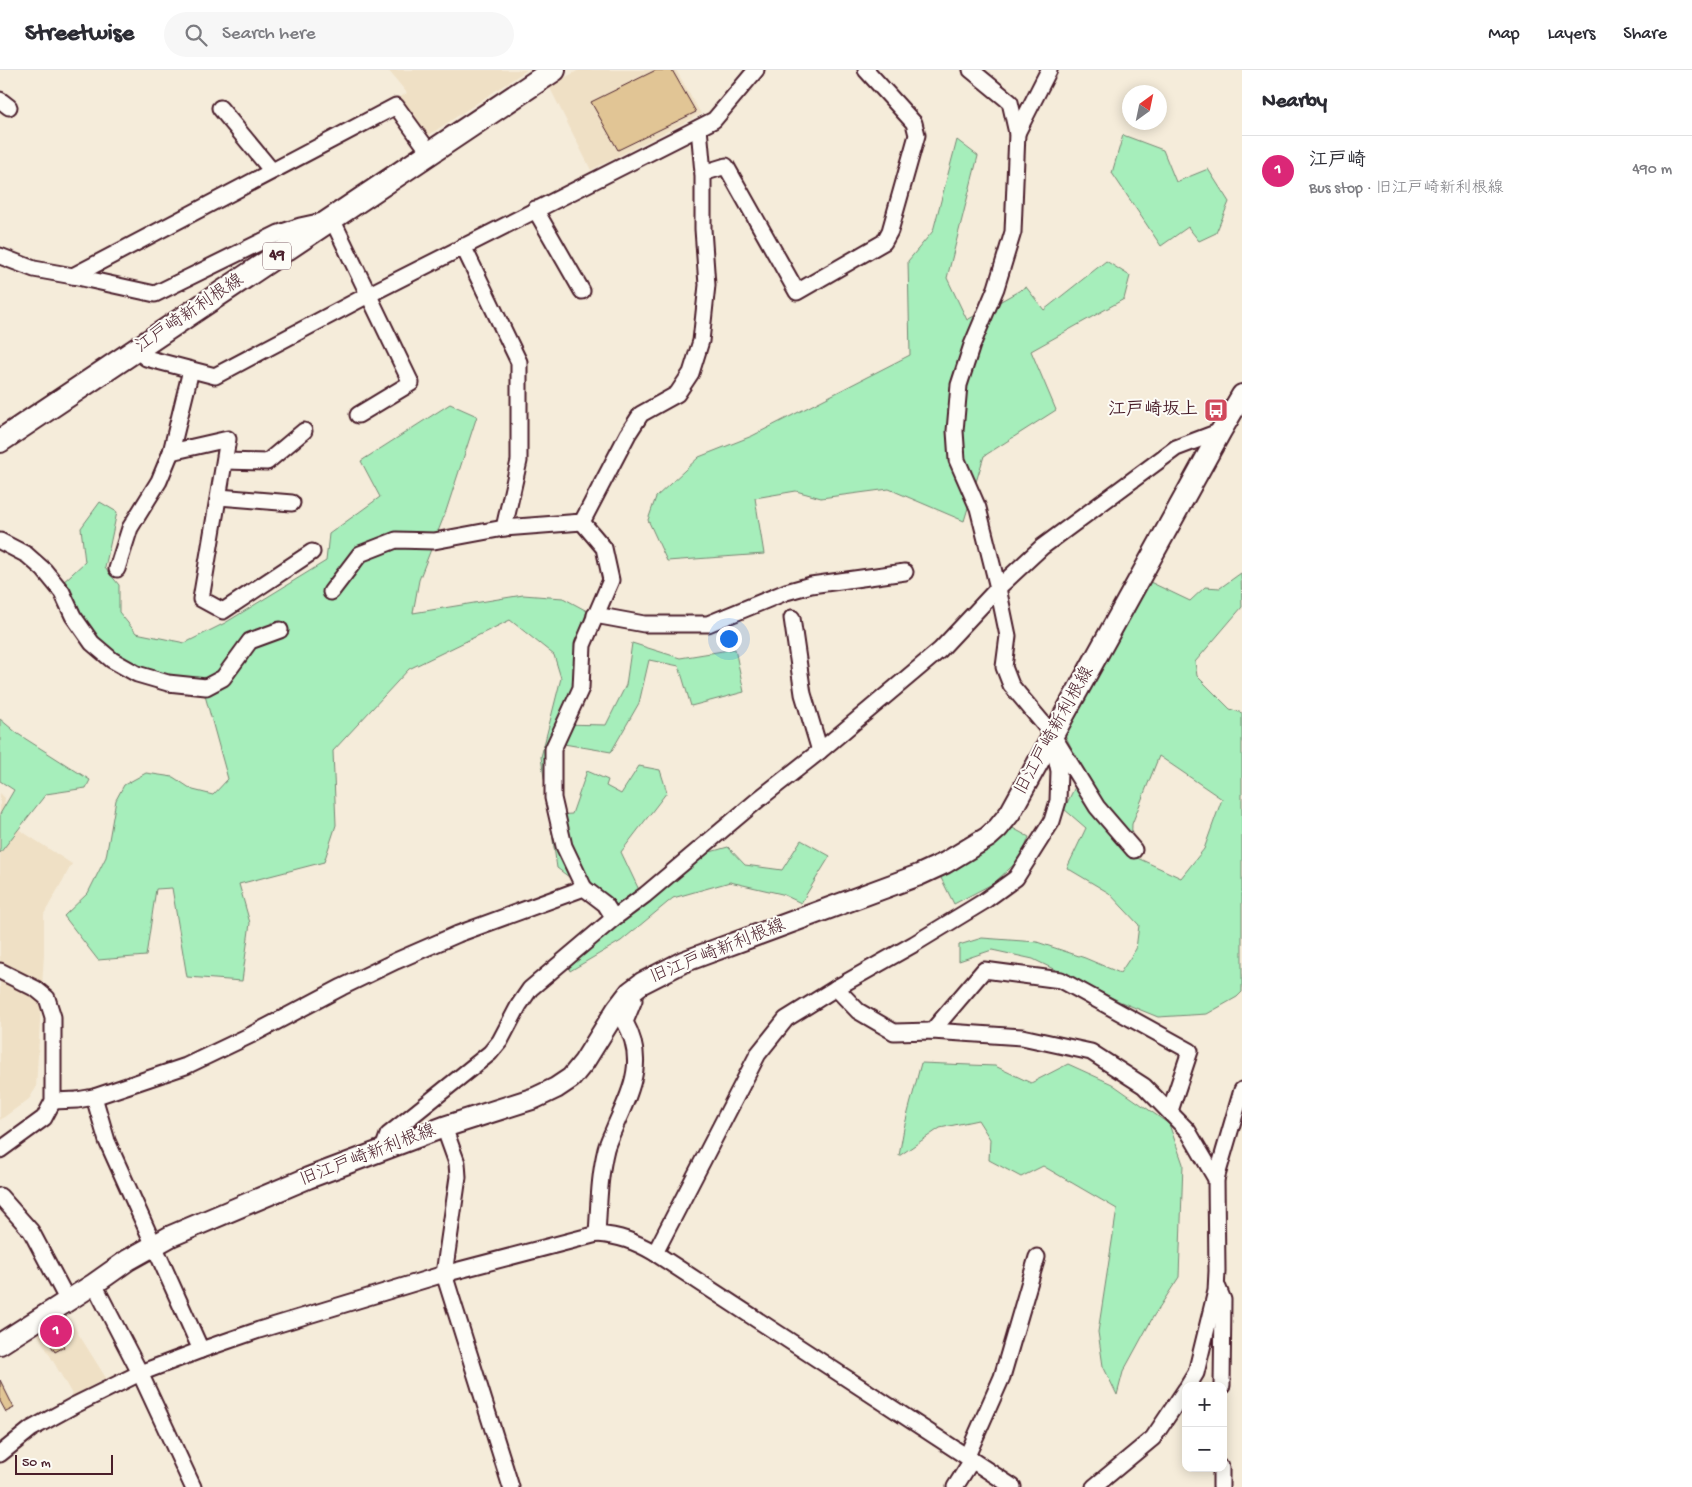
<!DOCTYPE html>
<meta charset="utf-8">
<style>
:root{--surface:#fff;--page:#f7f7f7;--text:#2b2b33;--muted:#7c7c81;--line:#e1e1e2;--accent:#db2777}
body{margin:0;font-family:"Gochi Hand","Klee One",sans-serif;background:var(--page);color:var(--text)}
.controls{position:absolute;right:15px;bottom:15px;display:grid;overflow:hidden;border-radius:10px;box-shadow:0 2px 12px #0003}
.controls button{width:45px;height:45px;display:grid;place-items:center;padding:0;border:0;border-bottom:1px solid var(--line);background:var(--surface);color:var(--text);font:25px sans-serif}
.compass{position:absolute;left:1122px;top:15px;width:45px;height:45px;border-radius:50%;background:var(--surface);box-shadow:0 2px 12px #0003;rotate:33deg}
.scale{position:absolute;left:15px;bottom:12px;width:98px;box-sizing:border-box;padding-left:5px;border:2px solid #4a1f2b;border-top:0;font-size:14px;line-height:18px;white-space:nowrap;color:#4a1f2b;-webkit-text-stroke:4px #fdfcf7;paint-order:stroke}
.you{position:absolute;left:728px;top:568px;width:18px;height:18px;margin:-12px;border:4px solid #fff;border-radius:50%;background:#1a73e8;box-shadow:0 0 0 8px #1a73e833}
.badge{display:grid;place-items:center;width:32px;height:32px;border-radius:50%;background:var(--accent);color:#fff;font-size:16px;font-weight:700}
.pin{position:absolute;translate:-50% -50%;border:2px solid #fff;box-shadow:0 1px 5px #0006}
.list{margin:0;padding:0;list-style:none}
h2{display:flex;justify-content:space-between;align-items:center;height:65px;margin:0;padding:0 20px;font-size:21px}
h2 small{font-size:16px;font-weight:400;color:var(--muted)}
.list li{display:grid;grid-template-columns:32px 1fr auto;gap:15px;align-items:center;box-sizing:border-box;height:70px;padding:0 20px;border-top:1px solid var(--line)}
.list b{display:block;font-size:19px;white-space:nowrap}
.list p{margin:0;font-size:16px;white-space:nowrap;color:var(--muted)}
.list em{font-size:16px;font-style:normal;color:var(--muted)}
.icon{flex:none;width:28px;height:28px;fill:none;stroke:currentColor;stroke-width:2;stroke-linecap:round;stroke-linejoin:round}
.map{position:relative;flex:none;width:1242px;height:1417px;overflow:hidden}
header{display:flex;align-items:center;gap:30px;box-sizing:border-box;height:70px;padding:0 25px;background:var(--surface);border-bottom:1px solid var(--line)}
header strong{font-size:24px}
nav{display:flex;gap:28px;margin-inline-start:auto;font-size:18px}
.search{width:350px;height:45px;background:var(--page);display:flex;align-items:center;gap:12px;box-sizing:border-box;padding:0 18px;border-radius:28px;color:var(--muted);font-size:19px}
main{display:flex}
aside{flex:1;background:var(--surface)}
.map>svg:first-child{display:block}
</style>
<header>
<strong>Streetwise</strong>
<div class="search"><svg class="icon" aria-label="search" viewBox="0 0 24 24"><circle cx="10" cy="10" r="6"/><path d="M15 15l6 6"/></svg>Search here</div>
<nav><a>Map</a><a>Layers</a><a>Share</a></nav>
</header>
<main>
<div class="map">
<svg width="1242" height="1417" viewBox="0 0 1242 1417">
<rect width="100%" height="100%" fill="#f5ecda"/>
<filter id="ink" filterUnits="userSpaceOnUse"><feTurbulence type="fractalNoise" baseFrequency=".02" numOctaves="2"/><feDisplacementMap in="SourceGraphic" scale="10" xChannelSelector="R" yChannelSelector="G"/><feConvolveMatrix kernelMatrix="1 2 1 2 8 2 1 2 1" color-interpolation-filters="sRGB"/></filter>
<g filter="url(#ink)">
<g fill="#efe0c5">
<path d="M388,0H527L420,71L392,32L407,23Z"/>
<path d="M579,0H676L701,44L591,100L549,16Z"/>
<path d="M0,723L5,728L3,749L72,794L44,844V884L36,1018L29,1029L0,1050Z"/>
<path d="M66,1244L106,1308L73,1326L36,1261Z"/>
</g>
<g fill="#a6eebb" stroke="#788673" fill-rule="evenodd">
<path d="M1123,65L1163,80L1176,112L1208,99L1229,132L1216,163L1199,171L1188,157L1161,176L1112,103Z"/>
<path d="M957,70L978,86L947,208L967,250L1026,217L1044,240L1106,191L1130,206L1124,229L1031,281L1056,340L984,386L964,451L889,419L821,428L796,421L755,428L764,484L667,491L648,450L656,427L699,387L752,366L910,285L908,191L933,161Z"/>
<path d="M450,334L477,346L446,441L419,510L413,543L523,525L563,528L587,541L577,570L580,621L561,654L606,655L626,615L632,573L680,588L735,579L744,622L691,636L679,596L649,590L639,633L611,682L552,672L555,745L572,744L587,701L608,710L606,716L621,724L639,696L660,700L667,722L621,782L640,822L685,789L728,777L745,795L782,800L801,770L830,786L801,833L782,824L730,812L673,828L621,871L570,901L564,884L614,848L605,834L557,798L541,687L561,608L554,585L510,550L409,599L333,681L336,755L324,792L239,814L250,853L242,911L187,907L172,818L156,819L146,886L98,890L64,846L88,823L106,787L116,730L124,715L146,703L173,707L193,720L213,725L228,709L201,611L189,618L104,588L60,515L85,492L81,458L100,432L117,442L105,498L119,515V542L136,563L185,573L225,553L326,491L329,464L380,427L361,391Z"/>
<path d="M1241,503L1242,537L1195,592L1197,606L1230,639L1242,643V922L1237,927L1207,944L1158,947L1121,932L1033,889L992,880L959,891V875L982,868L1037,872L1085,888L1120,903L1136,879L1139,855L1109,823L1067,798L1086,758L1064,739L1083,701L1061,657L1148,511L1190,531L1205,517L1220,518ZM1159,686L1222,729L1204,779L1181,808L1131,785L1132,754Z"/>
<path d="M0,649L18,664L90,710L86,718L46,724L0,783V744L14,720L0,711Z"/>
<path d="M1009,756L1029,767L1021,788L994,813L954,834L938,802Z"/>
<path d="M921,993L995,996L1031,1013L1068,994L1112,1014L1169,1054L1183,1094L1179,1207L1153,1247L1123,1302L1117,1325L1103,1296L1098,1262L1117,1139L1043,1096L1021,1107L989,1090L990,1069L978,1050L940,1058L899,1086L904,1058Z"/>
</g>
<g fill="#e1c595" stroke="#4a1f2b">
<path d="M656,0H672L696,42L618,80L591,32Z"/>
<path d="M52,1257L64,1277L55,1282L43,1262Z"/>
<path d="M0,1310L14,1338L6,1342L0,1331Z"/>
</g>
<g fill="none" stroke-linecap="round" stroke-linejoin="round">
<g stroke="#4a1f2b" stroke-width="19">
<g id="street">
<path d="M971,0L1010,32L1017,63L1013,162L996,218L972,275L959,315L955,361L957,390L978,438L998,518L1008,566L1004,597L1011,615L1052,664L1097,737L1134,780"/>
<path d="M0,30L9,37"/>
<path d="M220,38L272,101"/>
<path d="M1017,63L1049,0"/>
<path d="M703,103L726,96L797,222L884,172L890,161L917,65L914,53L866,0"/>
<path d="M535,139L582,221"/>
<path d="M463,176L519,292V391L504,458"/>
<path d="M0,186L34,199L73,206L155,224L279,163L300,156L332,149L411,313L358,345"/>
<path d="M73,206L396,36L430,83"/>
<path d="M137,280L146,288L215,306L368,225L714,50L756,0"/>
<path d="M171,382L228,369L201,529L223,541L312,482"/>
<path d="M225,391L267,392L304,361"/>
<path d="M219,427L292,433"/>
<path d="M582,452L604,478L611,510L583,575L581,618L553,679V728L564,776L584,818"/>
<path d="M0,471L27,485L44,500L62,522L73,546L92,573L112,590L137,604L168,613L206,617L223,608L250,571L280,560"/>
<path d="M117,499L130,458L159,411L171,382L191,300"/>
<path d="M331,522L360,484L396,470L434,471L504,458L582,452L628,364L641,344L677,324L691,303L701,271L707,215L703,159V103L699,58"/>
<path d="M595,545L644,554H708L786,522L811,515L905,502"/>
<path d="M792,548L803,624L820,681"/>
<path d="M0,901L36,919L47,928L53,947V1031L44,1048L0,1080"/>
<path d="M836,918L858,941L894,962L932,961L1022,967L1091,982L1144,1016L1188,1061L1216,1109L1217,1201L1216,1221L1196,1303L1188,1316"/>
<path d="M932,961L984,900L1061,910L1190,981L1170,1041"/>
<path d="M94,1027L107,1071L201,1280"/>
<path d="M53,1031L77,1030L94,1027L186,996L253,964L342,917L396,891L458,864L584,818L605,834L614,848L645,825L759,729L820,681L940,580L998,518L1042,477L1176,378L1221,361"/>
<path d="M444,1057L457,1093L458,1107L444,1204L511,1417"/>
<path d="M383,1079L388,1065L490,983L500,971L519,935L530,919L614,848"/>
<path d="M1216,1109L1242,1020"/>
<path d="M0,1126L31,1161L68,1231"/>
<path d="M597,1164C599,1135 599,1107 606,1079C608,1071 613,1062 616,1054C632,1018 646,990 625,952L634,930L630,922"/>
<path d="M655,1183L758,984L786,949L836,918L914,874L983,832L1016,808L1052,751L1058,731L1059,701L1053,672"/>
<path d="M94,1214L140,1303L193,1417"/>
<path d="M1218,1218L1223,1230L1222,1316"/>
<path d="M0,1384L31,1359L73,1336L140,1303L201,1280L259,1260L444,1204L597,1164C620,1166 634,1171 655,1183L1013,1417"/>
<path d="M967,1386L1002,1307L1037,1187"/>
<path d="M955,1417L972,1390"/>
<path d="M1094,1417L1153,1368L1186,1319"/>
<path d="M1221,1417V1398"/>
</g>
</g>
<g stroke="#4a1f2b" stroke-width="24">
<path id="secondary" d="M0,1274L94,1214L128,1190L171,1166L308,1108L444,1057L535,1028L556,1018L571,1008L584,992L617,939L630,922L642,913L683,892L919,805L945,793L988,767L998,758L1010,743L1221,361L1242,325"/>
</g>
<g stroke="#4a1f2b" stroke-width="26">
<path id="primary" d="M0,371L554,0"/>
</g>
<use href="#street" stroke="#fdfcf7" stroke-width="15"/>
<use href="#secondary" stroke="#fdfcf7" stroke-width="20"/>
<use href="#primary" stroke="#fdfcf7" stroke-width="22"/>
</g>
</g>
<defs>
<g id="bus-square" transform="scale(1.25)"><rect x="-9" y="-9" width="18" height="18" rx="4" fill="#d1495b" stroke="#fdfcf7"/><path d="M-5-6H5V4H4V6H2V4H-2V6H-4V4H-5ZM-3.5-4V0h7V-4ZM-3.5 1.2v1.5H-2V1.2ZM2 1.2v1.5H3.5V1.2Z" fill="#fff"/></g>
</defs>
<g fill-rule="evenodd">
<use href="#bus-square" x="1216" y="340"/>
</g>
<g text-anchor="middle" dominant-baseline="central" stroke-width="4" stroke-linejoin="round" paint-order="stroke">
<rect fill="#fdfcf7" stroke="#806168" stroke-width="1" x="263" y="172.5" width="28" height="27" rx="4"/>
<g font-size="16" font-weight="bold" fill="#4a1f2b">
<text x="277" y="186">49</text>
</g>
<g font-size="18" fill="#4a1f2b" stroke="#fdfcf7">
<text transform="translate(190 244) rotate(-34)">江戸崎新利根線</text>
<text transform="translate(1055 661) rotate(-61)">旧江戸崎新利根線</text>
<text transform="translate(718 882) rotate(-22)">旧江戸崎新利根線</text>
<text transform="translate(368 1086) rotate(-21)">旧江戸崎新利根線</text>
</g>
<g font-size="18" font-weight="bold" fill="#4a1f2b" stroke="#fdfcf7" text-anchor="end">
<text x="1198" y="340">江戸崎坂上</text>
</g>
</g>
</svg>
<div class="controls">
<button>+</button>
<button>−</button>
</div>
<svg class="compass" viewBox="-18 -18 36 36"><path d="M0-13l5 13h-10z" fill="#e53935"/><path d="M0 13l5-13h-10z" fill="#7c7c81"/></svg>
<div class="scale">50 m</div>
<div class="you"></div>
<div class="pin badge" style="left:56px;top:1261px">1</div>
</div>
<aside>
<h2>Nearby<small></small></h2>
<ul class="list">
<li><span class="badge">1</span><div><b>江戸崎</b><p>Bus stop · 旧江戸崎新利根線</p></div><em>490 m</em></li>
</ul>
</aside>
</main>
